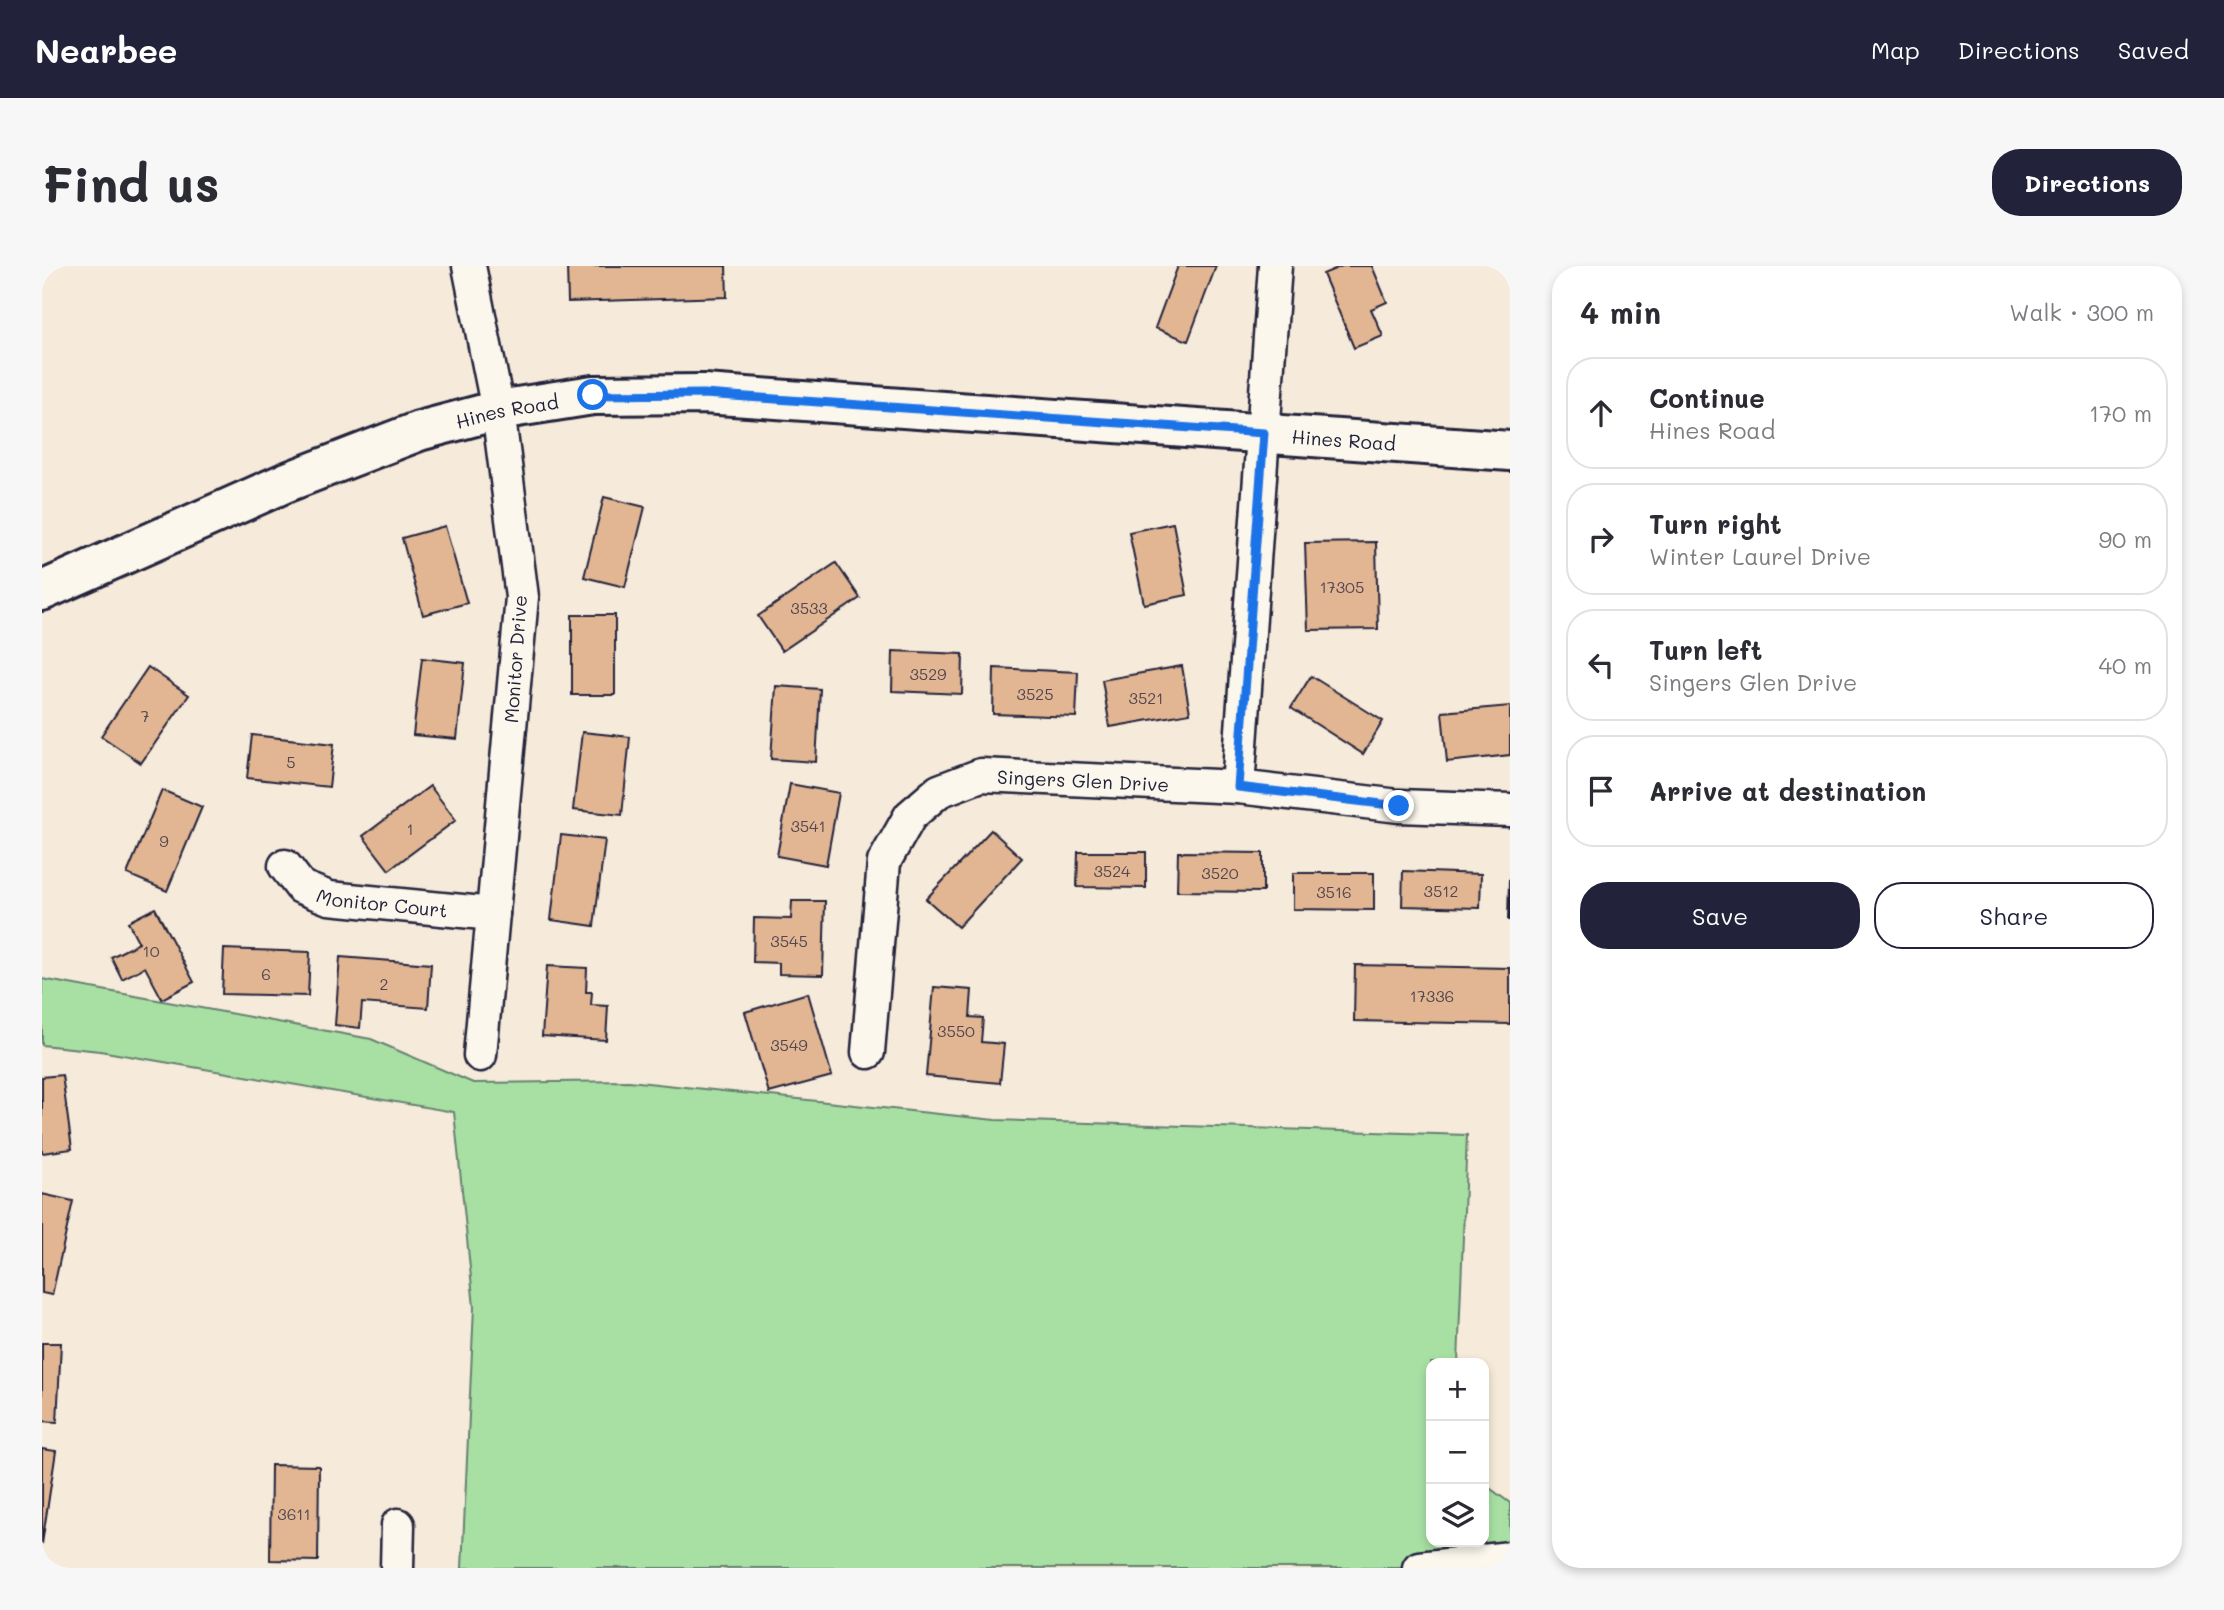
<!DOCTYPE html>
<meta charset="utf-8">
<style>
:root{--surface:#fff;--page:#f7f7f7;--text:#2b2b33;--muted:#7c7c81;--line:#e1e1e2;--accent:#22223b}
body{margin:0;font-family:Mali,sans-serif;background:var(--page);color:var(--text)}
.controls{position:absolute;right:21px;bottom:21px;display:grid;overflow:hidden;border-radius:14px;box-shadow:0 4px 10px #0003}
.controls button{width:63px;height:63px;display:grid;place-items:center;padding:0;border:0;border-bottom:2px solid var(--line);background:var(--surface);color:var(--text);font:35px sans-serif}
.stop{position:absolute;width:21px;height:21px;margin:-16px;border:5px solid #1a73e8;border-radius:50%;background:#fff}
.stop.end{background:#1a73e8;border-color:#fff;box-shadow:0 2px 7px #0008}
.list{margin:0;padding:0;list-style:none}
h2{display:flex;justify-content:space-between;align-items:center;height:91px;margin:0;padding:0 28px;font-size:30px}
h2 small{font-size:23px;font-weight:400;color:var(--muted)}
.list li{display:grid;grid-template-columns:46px 1fr auto;gap:21px;align-items:center;box-sizing:border-box;height:112px;margin:0 14px 14px;padding:0 14px;border:2px solid var(--line);border-radius:28px}
.list b{display:block;font-size:26px;white-space:nowrap}
.list p{margin:0;font-size:23px;white-space:nowrap;color:var(--muted)}
.list em{font-size:23px;font-style:normal;color:var(--muted)}
.actions{display:flex;gap:14px;padding:21px 28px}
.actions a{flex:1;padding:16px 0;border:2px solid var(--accent);border-radius:28px;text-align:center;font-size:24px;color:var(--accent)}
.actions .main{background:var(--accent);color:#fff}
.icon{flex:none;width:38px;height:38px;fill:none;stroke:currentColor;stroke-width:2;stroke-linecap:round;stroke-linejoin:round}
.map{position:relative;flex:none;width:1468px;height:1302px;overflow:hidden;border-radius:28px}
header{display:flex;align-items:center;gap:42px;box-sizing:border-box;height:98px;padding:0 35px;background:var(--accent);color:#fff}
header strong{font-size:33px}
nav{display:flex;gap:38px;margin-inline-start:auto;font-size:24px}
.intro{display:flex;align-items:center;justify-content:space-between;box-sizing:border-box;height:168px;padding:0 42px}
h1{margin:0;font-size:49px}
.button{padding:18px 32px;border-radius:28px;background:var(--accent);color:#fff;font-size:24px;font-weight:700}
main{display:flex;gap:42px;padding:0 42px}
aside{flex:1;background:var(--surface);border-radius:28px;box-shadow:0 4px 10px #0003}
.map>svg:first-child{display:block}
</style>
<header>
<strong>Nearbee</strong>
<nav><a>Map</a><a>Directions</a><a>Saved</a></nav>
</header>
<div class="intro"><h1>Find us</h1><a class="button">Directions</a></div>
<main>
<div class="map">
<svg width="1468" height="1302" viewBox="0 0 1468 1302">
<rect width="100%" height="100%" fill="#f6eada"/>
<filter id="ink" filterUnits="userSpaceOnUse"><feTurbulence type="fractalNoise" baseFrequency=".0143" numOctaves="2"/><feDisplacementMap in="SourceGraphic" scale="14" xChannelSelector="R" yChannelSelector="G"/><feConvolveMatrix kernelMatrix="1 2 1 2 8 2 1 2 1" color-interpolation-filters="sRGB"/></filter>
<g filter="url(#ink)">
<path fill="#a8e0a4" stroke="#658170" stroke-width="2" d="M0,713L329,773L431,817L587,815L953,854L1425,869L1416,1097H1389V1276H1442V1218L1468,1237V1292L1380,1302H420L432,1041L412,846L58,785L0,779Z"/>
<g fill="#e2b692" stroke="#22223b" stroke-width="2">
<path d="M525,0H684L685,31L526,36Z"/>
<path d="M1136,0H1174L1146,75L1113,62Z"/>
<path d="M1300,0H1330L1345,36L1329,43L1341,70L1312,82L1281,8Z"/>
<path d="M562,231L603,241L583,321L542,311Z"/>
<path d="M1131,257L1145,329L1102,338L1087,266Z"/>
<path d="M403,260L425,337L381,349L360,272Z"/>
<path d="M1334,276L1336,363L1266,364L1263,277Z"/>
<path d="M794,297L818,332L740,385L716,350Z"/>
<rect x="530" y="349" width="43" height="80"/>
<path d="M851,385L921,388L920,428L850,425Z"/>
<path d="M380,392L423,397L415,473L371,469Z"/>
<path d="M1140,400L1148,447L1068,461L1060,414Z"/>
<path d="M106,401L147,429L99,497L59,470Z"/>
<path d="M952,402L1036,406L1034,451L951,448Z"/>
<path d="M1269,410L1341,455L1321,488L1249,442Z"/>
<path d="M734,420L778,423L774,496L729,493Z"/>
<path d="M1468,440V489L1405,496L1400,446Z"/>
<path d="M540,466L588,471L580,549L531,544Z"/>
<path d="M210,469L292,478L287,521L205,512Z"/>
<path d="M748,518L797,527L784,599L735,590Z"/>
<path d="M388,520L414,554L347,604L321,570Z"/>
<path d="M120,524L160,541L125,625L85,608Z"/>
<path d="M949,564L980,592L916,661L884,633Z"/>
<path d="M519,569L563,574L552,660L509,654Z"/>
<path d="M1036,586H1104V622L1035,621Z"/>
<path d="M1136,586L1221,587V626L1135,625Z"/>
<path d="M1361,605L1439,608L1438,642L1360,640Z"/>
<path d="M1251,607H1332V644L1251,643Z"/>
<path d="M1467,614H1468V654H1466Z"/>
<path d="M750,635H783L781,709L737,708V697L711,696L712,652L749,653Z"/>
<path d="M113,642L152,716L120,733L103,701L80,713L69,691L97,677L86,656Z"/>
<path d="M182,683L268,686L266,730L180,728Z"/>
<path d="M298,691L389,698L386,742L320,737L318,762L293,759Z"/>
<path d="M1313,699L1468,702V758L1312,755Z"/>
<path d="M505,700L545,702L544,726H550L549,739L566,740L564,774L500,770Z"/>
<path d="M892,721L930,724L928,751L941,752L939,776L962,778L958,817L884,810Z"/>
<path d="M766,727L790,810L727,827L703,746Z"/>
<path d="M20,809L30,883L0,887V811Z"/>
<path d="M0,928L31,935L10,1029L0,1027Z"/>
<path d="M0,1077H19L15,1156L0,1155Z"/>
<path d="M0,1183L14,1185L0,1278Z"/>
<path d="M229,1199L277,1200L276,1295L228,1294Z"/>
</g>
<g fill="none" stroke-linecap="round" stroke-linejoin="round">
<g stroke="#22223b" stroke-width="37">
<g id="street">
<path d="M427,0L456,144L480,331L438,789"/>
<path d="M1196,521L1233,0"/>
<path id="s1" d="M243,600L259,621L287,632L451,648"/>
<path id="s2" d="M826,786L842,596L868,550L897,525L939,509L1196,521L1357,540L1468,544"/>
<path d="M355,1302L356,1259"/>
<path d="M1377,1302L1468,1292"/>
</g>
</g>
<g stroke="#22223b" stroke-width="44">
<g id="secondary">
<path id="s3" d="M0,325L245,216L377,165L456,144L551,129L662,128L1468,185"/>
</g>
</g>
<use href="#street" stroke="#fbf7ec" stroke-width="32"/>
<use href="#secondary" stroke="#fbf7ec" stroke-width="38"/>
</g>
</g>
<g fill="none" stroke-linecap="round" stroke-linejoin="round" filter="url(#ink)">
<path stroke="#1a73e8" stroke-width="9" d="M551,129L662,128L1222,167L1196,521L1357,540"/>
</g>
<g text-anchor="middle" dominant-baseline="central" stroke-width="6" stroke-linejoin="round" paint-order="stroke">
<g font-size="16" fill="#524751">
<text x="1300" y="320">17305</text>
<text x="767" y="341">3533</text>
<text x="886" y="407">3529</text>
<text x="993" y="427">3525</text>
<text x="1104" y="431">3521</text>
<text x="103" y="449">7</text>
<text x="249" y="495">5</text>
<text x="766" y="559">3541</text>
<text x="368" y="562">1</text>
<text x="122" y="574">9</text>
<text x="1070" y="604">3524</text>
<text x="1178" y="606">3520</text>
<text x="1399" y="624">3512</text>
<text x="1292" y="625">3516</text>
<text x="747" y="674">3545</text>
<text x="109" y="684">10</text>
<text x="224" y="707">6</text>
<text x="342" y="717">2</text>
<text x="1390" y="729">17336</text>
<text x="914" y="764">3550</text>
<text x="747" y="778">3549</text>
<text x="252" y="1247">3611</text>
</g>
<g font-size="19" fill="#22223b" stroke="#fbf7ec">
<text stroke="none"><textPath href="#s3" startOffset="500">Hines Road</textPath></text>
<text stroke="none"><textPath href="#s3" startOffset="1340">Hines Road</textPath></text>
<text transform="translate(473 393) rotate(-86)">Monitor Drive</text>
<text stroke="none"><textPath href="#s2" startOffset="429">Singers Glen Drive</textPath></text>
<text stroke="none"><textPath href="#s1" startOffset="110">Monitor Court</textPath></text>
</g>
</g>
</svg>
<div class="controls">
<button>+</button>
<button>−</button>
<button><svg class="icon" aria-label="layers" viewBox="0 0 24 24"><path d="M12 4l9 5-9 5-9-5zM3 14l9 5 9-5"/></svg></button>
</div>
<div class="stop" style="left:551px;top:129px"></div>
<div class="stop end" style="left:1357px;top:540px"></div>
</div>
<aside>
<h2>4 min<small>Walk · 300 m</small></h2>
<ul class="list">
<li><svg class="icon" aria-label="ahead" viewBox="0 0 24 24"><path d="M12 20V5M6 11l6-6 6 6"/></svg><div><b>Continue</b><p>Hines Road</p></div><em>170 m</em></li>
<li><svg class="icon" aria-label="right" viewBox="0 0 24 24"><path d="M7 20v-9h11M14 6l5 5-5 5"/></svg><div><b>Turn right</b><p>Winter Laurel Drive</p></div><em>90 m</em></li>
<li><svg class="icon" aria-label="left" viewBox="0 0 24 24"><path d="M17 20v-9H6M10 6l-5 5 5 5"/></svg><div><b>Turn left</b><p>Singers Glen Drive</p></div><em>40 m</em></li>
<li><svg class="icon" aria-label="arrive" viewBox="0 0 24 24"><path d="M6 21V4h12l-3 4 3 4H6"/></svg><div><b>Arrive at destination</b></div></li>
</ul>
<div class="actions"><a class="main">Save</a><a>Share</a></div>
</aside>
</main>
